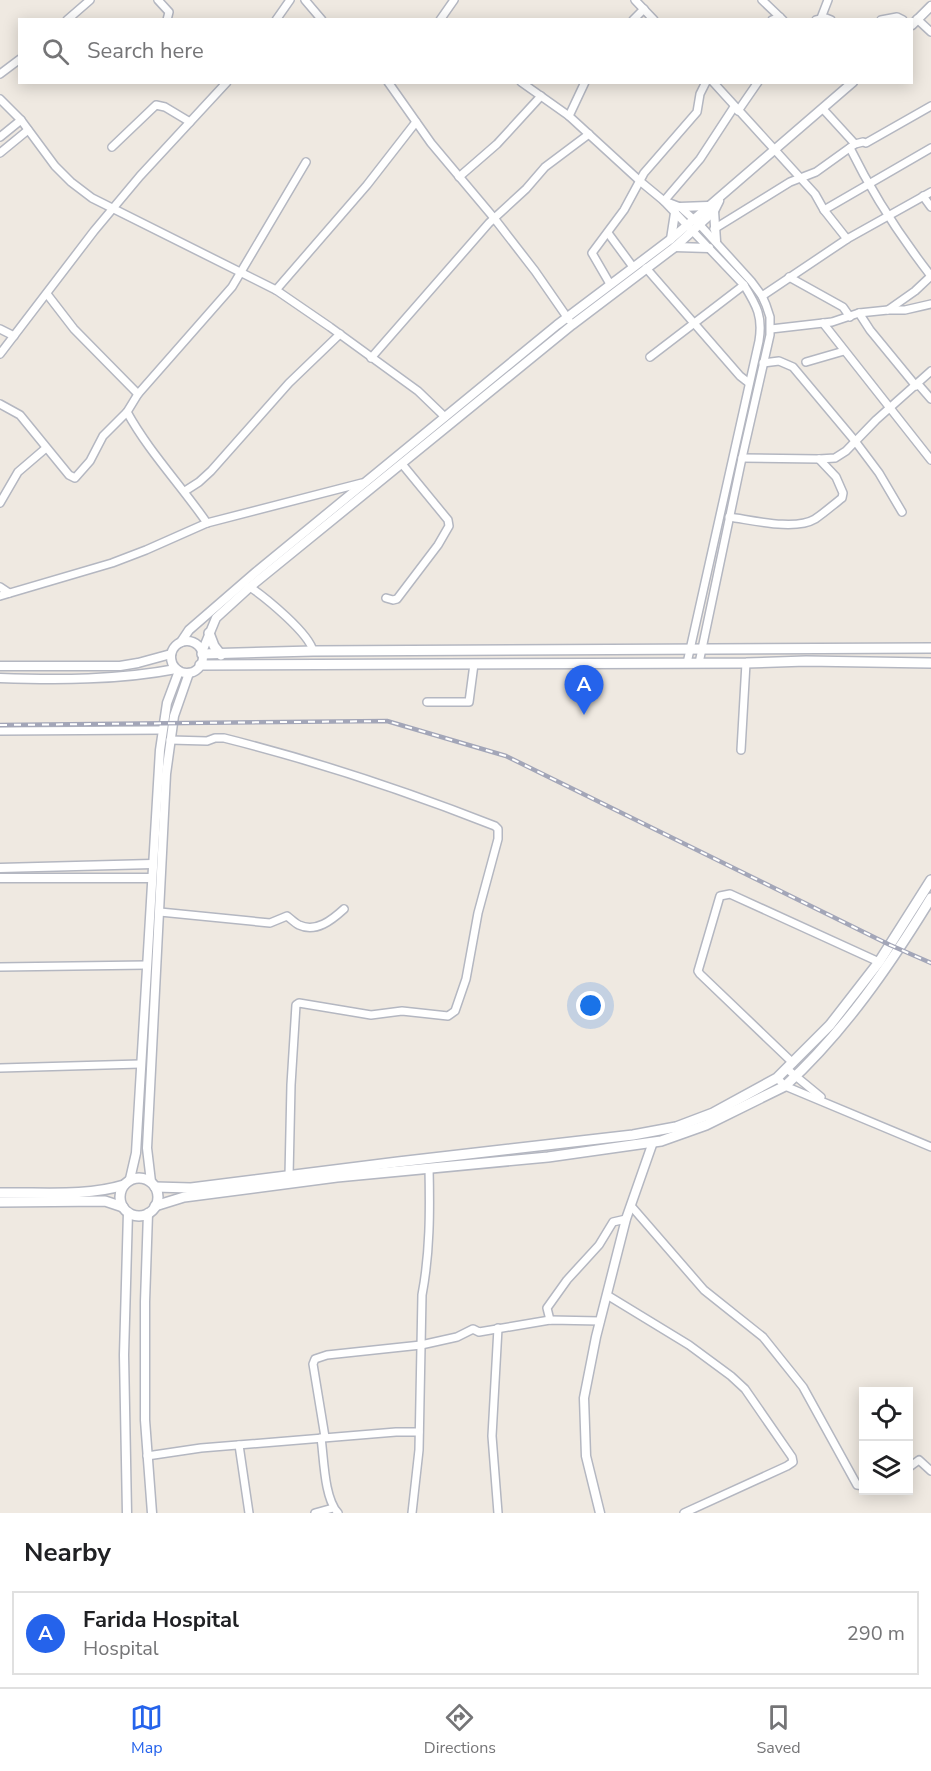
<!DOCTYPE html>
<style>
:root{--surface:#fff;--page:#f6f6f6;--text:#202124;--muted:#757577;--line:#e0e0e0;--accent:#2563eb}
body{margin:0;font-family:"Nunito Sans",sans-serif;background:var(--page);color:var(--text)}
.controls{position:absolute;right:18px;bottom:18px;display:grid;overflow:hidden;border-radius:0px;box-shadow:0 3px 15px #0003}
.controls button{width:54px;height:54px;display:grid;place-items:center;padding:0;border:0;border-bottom:2px solid var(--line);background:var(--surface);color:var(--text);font:30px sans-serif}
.you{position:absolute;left:591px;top:1006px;width:21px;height:21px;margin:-15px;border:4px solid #fff;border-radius:50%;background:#1a73e8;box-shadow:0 0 0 9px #1a73e833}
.badge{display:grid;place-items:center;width:39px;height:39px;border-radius:50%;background:var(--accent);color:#fff;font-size:20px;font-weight:700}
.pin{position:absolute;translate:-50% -50px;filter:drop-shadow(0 2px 3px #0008)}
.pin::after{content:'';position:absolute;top:32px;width:21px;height:18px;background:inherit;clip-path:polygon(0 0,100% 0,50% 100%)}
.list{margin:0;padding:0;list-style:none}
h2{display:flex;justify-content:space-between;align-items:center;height:78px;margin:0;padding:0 24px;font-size:26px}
h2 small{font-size:20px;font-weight:400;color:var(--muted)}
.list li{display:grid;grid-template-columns:39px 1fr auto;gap:18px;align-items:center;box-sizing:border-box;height:84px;margin:0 12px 12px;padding:0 12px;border:2px solid var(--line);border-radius:0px}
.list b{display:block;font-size:22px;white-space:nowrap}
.list p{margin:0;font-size:20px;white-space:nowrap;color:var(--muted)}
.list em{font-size:20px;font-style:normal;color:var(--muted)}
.icon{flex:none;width:33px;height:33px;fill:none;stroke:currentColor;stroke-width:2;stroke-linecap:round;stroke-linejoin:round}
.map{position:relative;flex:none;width:931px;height:1513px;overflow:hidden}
.search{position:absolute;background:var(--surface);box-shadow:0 3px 15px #0003;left:18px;right:18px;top:18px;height:66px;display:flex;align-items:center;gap:15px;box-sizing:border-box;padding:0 21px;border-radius:0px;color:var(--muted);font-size:22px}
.sheet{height:174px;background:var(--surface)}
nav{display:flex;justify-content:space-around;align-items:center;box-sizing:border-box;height:84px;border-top:2px solid var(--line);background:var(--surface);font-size:16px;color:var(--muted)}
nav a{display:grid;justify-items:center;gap:3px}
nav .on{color:var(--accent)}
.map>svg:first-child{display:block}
</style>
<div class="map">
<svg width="931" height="1513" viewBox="0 0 931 1513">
<rect width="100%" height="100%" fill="#efe9e1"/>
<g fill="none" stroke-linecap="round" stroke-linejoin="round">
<g stroke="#b4b7c1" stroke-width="10">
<g id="minor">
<path d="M158,0L169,12L167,20"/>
<path d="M305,0L322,20"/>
<path d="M635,0L654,20"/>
<path d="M762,0L783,20"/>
<path d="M821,18L828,0"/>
<path d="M917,19L931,32"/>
<path d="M67,20L90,0"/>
<path d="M276,20L290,0"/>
<path d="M440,20L454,0"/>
<path d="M633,20L644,9"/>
<path d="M772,20L780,17"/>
<path d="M816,20L826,18L831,20"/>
<path d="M881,20L897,17L903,20"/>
<path d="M0,74L20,59"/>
<path d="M388,82L431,143L494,218L535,271L569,320"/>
<path d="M521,82L569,116L641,182L664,201L744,285C757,306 763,317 759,341L687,663"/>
<path d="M713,82L815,194L824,210L847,239"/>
<path d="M0,99L21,120L55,166L71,182L92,198L276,290L330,327L418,391L445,417"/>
<path d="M823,109L855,144"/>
<path d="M738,111L758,82"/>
<path d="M569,116L585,82"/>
<path d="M0,137L21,120"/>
<path d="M112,147L156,105L165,107L190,122"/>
<path d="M850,148C872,193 900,236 931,276"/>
<path d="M0,153L28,130"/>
<path d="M459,177L497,144L541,96"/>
<path d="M923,196L931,207"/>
<path d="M664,201L700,159L734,107"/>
<path d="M667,202L680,207L700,225L751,281L762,296L766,305L770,317V335L742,458L699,663"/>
<path d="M824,210L931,148"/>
<path d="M714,229L790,182L816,172L855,144L863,142L866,143L931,106"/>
<path d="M608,233L633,267"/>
<path d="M646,268L740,376L749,383"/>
<path d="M789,277L843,307L850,317"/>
<path d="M610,284L592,253L624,210L644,173L697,112L700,94L706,82"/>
<path d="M276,290L367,185L416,122"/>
<path d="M47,294L74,329L138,394"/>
<path d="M762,296L847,239L931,192"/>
<path d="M888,310L915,291L931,276"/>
<path d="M859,313L870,330L916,386"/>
<path d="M823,323L931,460"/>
<path d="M0,329L14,336"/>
<path d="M771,329L832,322L859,313L888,310H905L931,304"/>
<path d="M0,354L94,231L140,176L227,82"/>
<path d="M650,357L744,285"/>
<path d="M371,358L489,223L526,189L545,167L589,134"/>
<path d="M806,362L844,351"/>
<path d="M763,363L779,361L793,367L855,441L879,473L902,512"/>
<path d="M918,384L931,399"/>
<path d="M0,404L20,415L69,475L75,478L90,461L103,436L127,412L138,394L232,287L306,162"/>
<path d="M127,412C149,452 181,485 207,523"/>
<path d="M742,458L819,459L835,458L846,451L876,420L931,371"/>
<path d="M185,491L199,482L211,471L289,383L340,334"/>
<path d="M0,503L18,472L46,448"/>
<path d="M729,517C752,520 795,531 815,519C824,513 833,505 842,498L843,493L836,477L819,459"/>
<path d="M0,587L9,593"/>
<path d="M250,587C266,598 309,633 313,651"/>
<path d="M0,596L112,563L146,550L207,523L362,483"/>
<path d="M386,598L393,600L397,599L438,545L449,526L448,520L402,464"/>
<path d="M427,702H469L474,664"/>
<path d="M0,731L162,730"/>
<path d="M170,740L207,741L215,738H224C316,761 406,791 495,826L498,829V839L478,913L466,979L455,1011L448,1016L402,1011L371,1015L299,1003L296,1005L291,1085L289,1176"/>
<path d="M741,750L746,663"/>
<path d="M160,912L270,923L287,916C291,919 295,923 299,925C316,933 332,920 344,909"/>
<path d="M0,967L147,965"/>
<path d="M793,1063L700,974L698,971L720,896L730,894L879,962"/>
<path d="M0,1068L140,1064"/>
<path d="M787,1069L821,1097"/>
<path d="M777,1078L785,1086L931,1147"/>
<path d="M632,1207L704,1290L763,1337L803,1387L857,1485L864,1486"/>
<path d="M607,1295L689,1345L731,1376L745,1389L792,1457L793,1462L787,1466L684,1513"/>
<path d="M550,1320L547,1308L567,1280L599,1245L613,1222L626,1219"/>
<path d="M325,1437L313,1364L315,1359L327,1355L421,1345L457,1337L473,1329L479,1332L550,1320L600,1321"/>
<path d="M321,1438C324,1458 324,1498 338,1513"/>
<path d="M239,1445L249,1513"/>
<path d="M147,1456L201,1448L396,1432H419"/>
<path d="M908,1468L919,1460L931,1471"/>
<path d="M315,1513L333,1508"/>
<path d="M412,1513L419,1450L422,1295C430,1253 430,1211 429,1168"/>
<path d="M498,1513L492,1436L498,1328"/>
</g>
</g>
<g stroke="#b4b7c1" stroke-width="11">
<g id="tertiary">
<path d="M912,25L931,6"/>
<path d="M680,207L708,206"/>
<path d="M714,211L716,241"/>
<path d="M671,239L675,213"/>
<path d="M675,247L709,248"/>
<circle cx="187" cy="657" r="16"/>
<path d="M181,642L189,630L256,572L557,325L671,239L853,82"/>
<path d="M202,652L216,618L250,587L572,325L675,247L714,211L719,201"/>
<path d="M0,666H120L138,663L171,654"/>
<path d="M0,678C58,680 119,680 176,669"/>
<path d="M0,868L152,864"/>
<path d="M0,878H152"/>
<path d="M130,1179L136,1153L160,750L167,703L179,671"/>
<path d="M151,1182L147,1148L166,774L174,716L189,673"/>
<path d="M148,1213L145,1302V1420L152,1513"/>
<path d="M127,1513L124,1355L128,1212"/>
<path d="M600,1513L586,1456L584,1398L596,1337L626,1219L653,1142"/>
</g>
</g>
<g stroke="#b4b7c1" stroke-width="12">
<g id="secondary">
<path d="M209,633L214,646L221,655"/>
<path d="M202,654L313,651L931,648"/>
<path d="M200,665L746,663L806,661L931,663"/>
<circle cx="139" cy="1197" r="19"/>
<path d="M155,1187L191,1188L398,1162L633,1135L676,1127L713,1113L777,1078L830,1025L879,962L931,880"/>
<path d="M0,1193C40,1192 85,1197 124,1185"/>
<path d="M0,1202L105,1201L123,1207"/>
<path d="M155,1206L184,1197L337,1177L548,1157L661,1141L706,1125L785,1086C844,1032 890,965 931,898"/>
</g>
</g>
<use href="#minor" stroke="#fff" stroke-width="7"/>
<use href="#tertiary" stroke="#fff" stroke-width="8"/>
<use href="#secondary" stroke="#fff" stroke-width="9"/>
<g stroke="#a3a6b8" stroke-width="4.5">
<path id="rail" d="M0,725L387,721L506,756L890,945L931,963"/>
</g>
<use href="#rail" stroke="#fff" stroke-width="2" stroke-dasharray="7" stroke-linecap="butt"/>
</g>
</svg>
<div class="controls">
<button><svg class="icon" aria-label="locate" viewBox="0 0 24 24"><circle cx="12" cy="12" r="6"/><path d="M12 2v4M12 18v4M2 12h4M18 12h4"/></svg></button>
<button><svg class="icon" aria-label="layers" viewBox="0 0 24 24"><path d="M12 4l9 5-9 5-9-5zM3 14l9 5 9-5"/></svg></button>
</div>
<div class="you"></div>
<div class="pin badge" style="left:584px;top:715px">A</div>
<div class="search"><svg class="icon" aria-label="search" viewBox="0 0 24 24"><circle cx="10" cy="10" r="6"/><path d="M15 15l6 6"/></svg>Search here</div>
</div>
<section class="sheet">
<h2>Nearby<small></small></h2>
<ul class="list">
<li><span class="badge">A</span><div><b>Farida Hospital</b><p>Hospital</p></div><em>290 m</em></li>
</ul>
</section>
<nav>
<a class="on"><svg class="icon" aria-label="map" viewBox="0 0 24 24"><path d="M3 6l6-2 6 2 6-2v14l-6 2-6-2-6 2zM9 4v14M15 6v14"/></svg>Map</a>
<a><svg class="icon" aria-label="directions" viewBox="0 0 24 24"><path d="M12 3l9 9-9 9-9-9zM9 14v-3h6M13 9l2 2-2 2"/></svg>Directions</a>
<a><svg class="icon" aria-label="saved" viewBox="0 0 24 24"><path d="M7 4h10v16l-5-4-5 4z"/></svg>Saved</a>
</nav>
